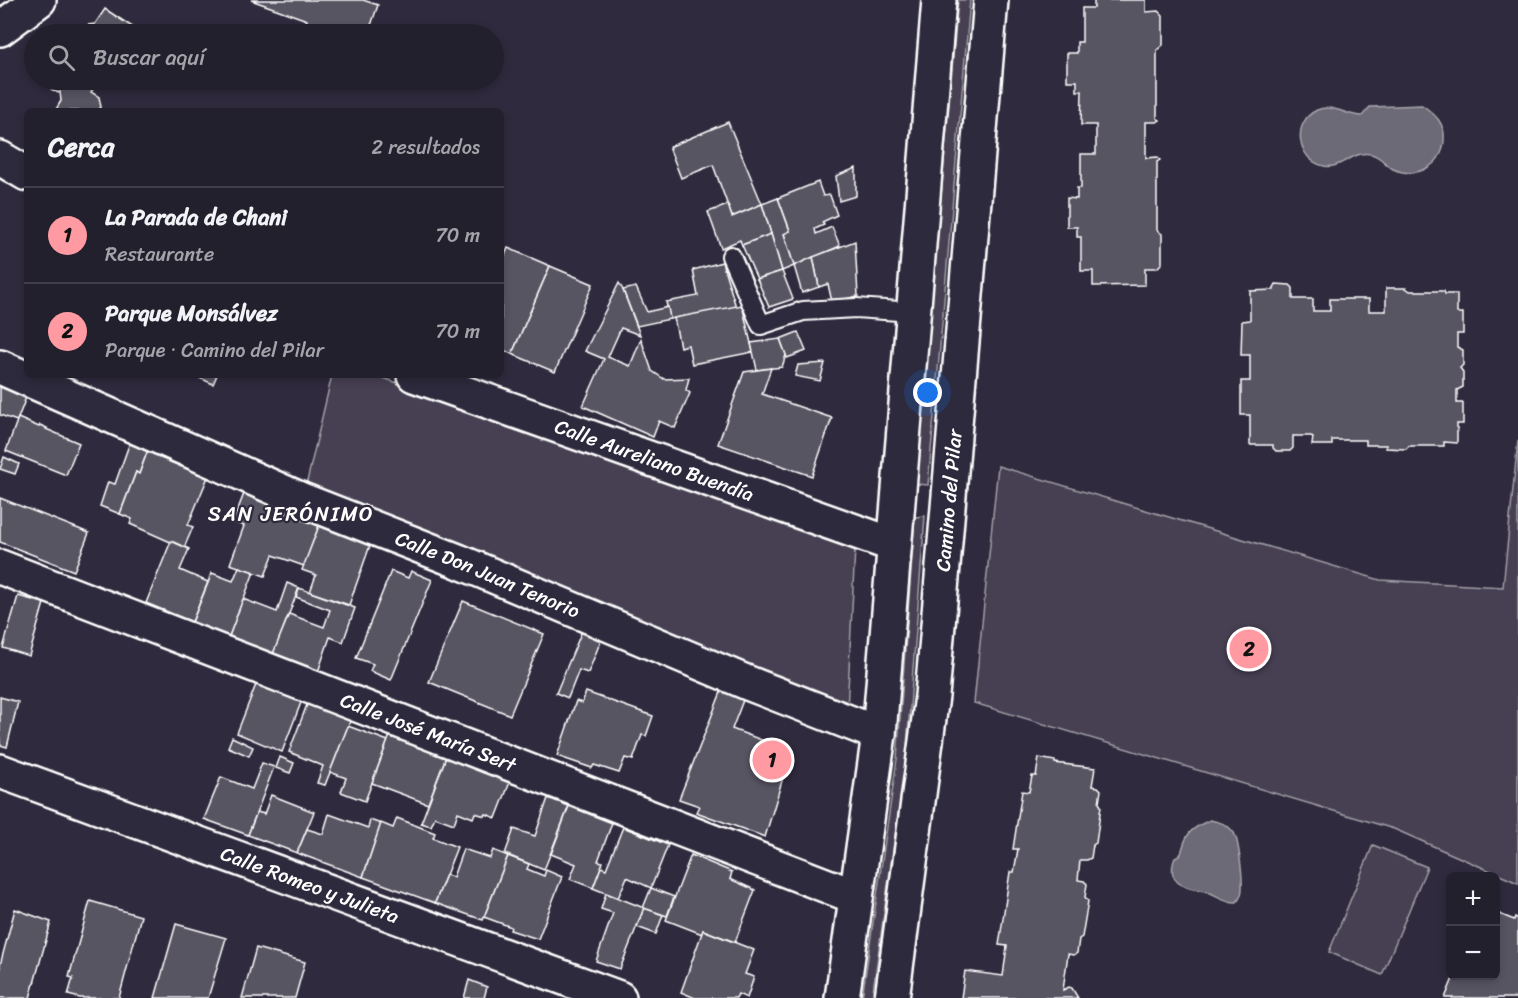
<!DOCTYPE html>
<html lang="es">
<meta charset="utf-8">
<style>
:root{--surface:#23202e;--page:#2b2836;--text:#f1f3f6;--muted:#a3a3aa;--line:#403e4a;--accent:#ff9aa2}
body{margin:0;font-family:Sriracha,sans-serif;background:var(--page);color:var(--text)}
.controls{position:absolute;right:18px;bottom:18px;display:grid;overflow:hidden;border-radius:9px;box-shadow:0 3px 9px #0003}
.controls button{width:54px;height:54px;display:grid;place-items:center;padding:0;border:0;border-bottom:2px solid var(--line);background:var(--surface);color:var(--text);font:30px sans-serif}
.you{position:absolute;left:928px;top:393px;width:21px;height:21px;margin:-15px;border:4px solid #fff;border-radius:50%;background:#1a73e8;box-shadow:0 0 0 9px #1a73e833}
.badge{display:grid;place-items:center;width:39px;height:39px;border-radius:50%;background:var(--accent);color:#111;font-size:20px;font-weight:700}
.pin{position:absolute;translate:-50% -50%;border:3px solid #fff;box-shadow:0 2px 6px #0006}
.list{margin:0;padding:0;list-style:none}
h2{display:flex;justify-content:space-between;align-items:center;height:78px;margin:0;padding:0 24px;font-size:26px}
h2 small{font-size:20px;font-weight:400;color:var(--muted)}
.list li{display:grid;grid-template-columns:39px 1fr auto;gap:18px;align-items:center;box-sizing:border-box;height:96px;padding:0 24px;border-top:2px solid var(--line)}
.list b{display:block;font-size:22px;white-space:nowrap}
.list p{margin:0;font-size:20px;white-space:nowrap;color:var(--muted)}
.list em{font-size:20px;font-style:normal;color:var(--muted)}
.icon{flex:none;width:33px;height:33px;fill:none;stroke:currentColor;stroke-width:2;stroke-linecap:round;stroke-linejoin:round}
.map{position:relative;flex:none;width:1518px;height:998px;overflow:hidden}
.search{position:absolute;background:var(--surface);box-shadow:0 3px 9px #0003;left:24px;top:24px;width:480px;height:66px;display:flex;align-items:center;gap:15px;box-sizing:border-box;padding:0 21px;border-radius:33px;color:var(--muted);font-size:22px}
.panel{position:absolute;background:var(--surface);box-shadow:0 3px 9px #0003;left:24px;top:108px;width:480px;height:270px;border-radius:9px}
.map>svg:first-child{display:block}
</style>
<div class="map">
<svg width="1518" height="998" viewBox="0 0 1518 998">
<rect width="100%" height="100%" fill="#2f2a3d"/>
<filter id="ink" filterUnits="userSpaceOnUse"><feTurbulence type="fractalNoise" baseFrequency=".0167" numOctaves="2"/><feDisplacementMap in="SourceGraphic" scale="12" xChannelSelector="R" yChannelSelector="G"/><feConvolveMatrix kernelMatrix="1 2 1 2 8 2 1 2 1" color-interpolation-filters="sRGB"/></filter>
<g filter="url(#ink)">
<g fill="#464152" stroke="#a2a0a8" stroke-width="1.5">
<path d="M958,0H970L928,485L916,484Z"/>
<path d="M332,375H375L855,547L847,711L305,490Z"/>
<path d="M1518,440V883L1394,829L974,703L998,466L1380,580L1503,587Z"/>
<path d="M925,516L906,758L872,998H862L897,759L915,517Z"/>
<path d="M1373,845L1427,867L1382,975L1329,952Z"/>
</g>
<g fill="#6d6a77" stroke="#a7a6ad" stroke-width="1.5">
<path d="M1422,105C1435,114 1446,124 1444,141C1442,167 1415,179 1393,169C1384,164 1381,156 1371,154C1353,150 1341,170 1324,166C1297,160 1291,122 1317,110C1332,103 1347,116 1362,116L1370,107Z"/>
<path d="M1210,820C1220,822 1228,824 1234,833C1239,841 1243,879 1242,889C1242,894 1240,898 1237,902C1225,903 1216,894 1205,891C1199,889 1193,890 1187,887C1171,882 1170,871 1175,857L1181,854C1186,833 1190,829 1210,820Z"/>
</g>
<g fill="#595564" stroke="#fff" stroke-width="1.5">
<path d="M251,0H363L378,5L368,34H353L341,30L339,34H312L303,31L307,20Z"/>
<path d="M1094,0H1146V12L1158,11L1163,16V45L1157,50V118L1160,120L1157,122H1146V158L1157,157L1160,160L1157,162V230L1162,234V263L1157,268H1145V285L1093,286V271H1081V237H1077V227H1067V198L1077,199V188H1081V154H1096V125H1081L1082,91H1077V81H1067V53H1077V42H1082V8H1094Z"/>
<path d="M105,9L134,28L130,34H84L88,25L95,24Z"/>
<path d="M52,80H99L91,92L99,97L101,107L98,111H55L61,101L60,92L58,93L51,89L50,82Z"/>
<path d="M728,122L762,204L732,217L713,165L681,178L669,147Z"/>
<path d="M856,168V196L839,201L836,176Z"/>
<path d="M818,182L823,196L830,195L837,215L822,222L824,225L815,229L816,234L832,227L840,246L794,266L784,234L790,231L778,198Z"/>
<path d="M778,198L790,231L784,234L794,266L782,271L762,204Z"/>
<path d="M762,204L771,234L742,245L740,240L721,248L708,212L728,205L732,217Z"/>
<path d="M771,234L782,271L757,279L742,245Z"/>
<path d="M855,241L858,296L832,302L828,284L819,287L813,257Z"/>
<path d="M508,248L550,266L512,354L501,349V265Z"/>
<path d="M813,257L819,287L802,293L794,266Z"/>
<path d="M722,262L736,307L670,319L666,302L698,296L693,270Z"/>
<path d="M550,266L593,284L555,372L512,354Z"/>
<path d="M782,271L793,299L769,307L757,279Z"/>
<path d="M619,283L623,290L640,335L621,328L608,357L630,366L641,339L652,371L664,379L689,378L686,390L690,393L675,428L659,421L653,437L583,406L604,359L585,351Z"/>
<path d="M1276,284L1290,285L1293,288V299H1313V311H1330V299H1369V311H1386V288H1406L1410,291H1444L1445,294H1457V313H1463V334H1457V347L1463,350V365L1460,368L1463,372V387L1457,390V403H1463V424H1457V443L1444,442V446H1409L1406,449L1386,448V445H1366V440H1332V445H1312L1313,437L1311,436H1293V448L1290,451H1276L1273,448V445H1250V415H1241V381H1250V355H1241L1242,321L1250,320V291L1274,290V288Z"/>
<path d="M636,287L647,312L668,307L670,319L637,326L623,290Z"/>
<path d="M742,305L753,352L692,364L688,345L680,347L674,318Z"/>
<path d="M798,332L806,351L787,358L780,339Z"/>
<path d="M780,339L786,355L782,367L757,370L751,343Z"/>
<path d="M825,363L820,381L795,376L798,365Z"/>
<path d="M771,368L762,394L832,418L812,476L718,444L744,372Z"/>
<path d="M193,375H217L213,384Z"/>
<path d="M0,382L28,392L17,421L0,415Z"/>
<path d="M18,418L39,427L40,425L47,428L46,429L79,443L66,475L6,451Z"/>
<path d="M130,442L148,450L139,474L136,472L120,514L100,506L108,482L115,484Z"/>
<path d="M148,450L162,456L160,458L208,477L188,525L193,527L184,548L130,524L132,519L120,514L136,472L139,474Z"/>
<path d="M4,457L19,464L15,474L0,469Z"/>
<path d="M245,491L322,518L304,566L273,555L265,576L230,564L244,526L233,522Z"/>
<path d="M0,498L89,533L74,571L0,542Z"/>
<path d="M322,518L373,537L349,605L310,592L316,575L302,570Z"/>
<path d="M171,541L189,549L180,570L208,582L192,622L146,603Z"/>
<path d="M239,567L254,572L228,639L191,625L212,573L233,581Z"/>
<path d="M391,571L408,578L411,571L432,580L391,680L370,671L373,664L356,658Z"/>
<path d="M287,583L299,588L271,660L227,642L243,599L277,612Z"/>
<path d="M299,588L355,608L343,642L330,637L318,672L273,654L289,614L324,627L330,610L296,597Z"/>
<path d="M18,596L44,603L29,656L3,648Z"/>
<path d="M463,601L544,634L510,715L429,682Z"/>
<path d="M584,626L603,635L588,673L579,670L568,698L556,693Z"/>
<path d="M257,682L302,700L282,752L237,733Z"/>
<path d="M723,687L745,695L732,729L791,751L765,837L696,812L699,806L679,799Z"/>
<path d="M586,692L653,716L646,736L642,735L633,760L625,758L619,773L594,765L592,768L557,756L576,701L582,703Z"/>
<path d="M0,697L18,702L7,747L0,745Z"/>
<path d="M308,702L351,719L325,785L317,783L323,766L289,752Z"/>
<path d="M348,726L388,741L365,801L341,792L346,778L330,772Z"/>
<path d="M390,735L446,757L428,804L372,783Z"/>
<path d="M232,737L253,747L249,756L228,747Z"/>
<path d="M280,757L294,763L290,773L276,768Z"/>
<path d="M446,757L510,782L496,818L486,814L485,816L475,813L473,818L458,812L454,824L435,817L431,826L421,823Z"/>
<path d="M1039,758L1055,761V763L1095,768L1092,786L1098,787L1101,790L1099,803L1101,806L1096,843L1093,845L1091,858L1087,860H1080L1078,880L1084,881L1087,884L1085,897L1088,901L1082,937L1079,939L1077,953L1074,955L1068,954L1063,990L1069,987L1072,988L1078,998H961L965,971L1003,976L1007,946L999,945L1010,872H1014L1018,849H1013L1022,791L1029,792L1032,776H1036Z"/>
<path d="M262,763L274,767L248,835L204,819L221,777L252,789Z"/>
<path d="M271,795L314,812L297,853L248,835L257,812L264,814Z"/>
<path d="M548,798L569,806L544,870L505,854L514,829L535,836Z"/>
<path d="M569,806L612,823L598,861L603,862L593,888L570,879L576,864L551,854Z"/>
<path d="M329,814L368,828L370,820L381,824L363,877L297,853L307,829L323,834Z"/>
<path d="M397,818L435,833L433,838L457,847L435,903L363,877L381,823L393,828Z"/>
<path d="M623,827L668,845L651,888L627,877L618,898L593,888L601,867L606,869Z"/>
<path d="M463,849L490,858L493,850L508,856L483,920L435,903L446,875L453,877Z"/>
<path d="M691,855L732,872L730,879L755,890L735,942L703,930L702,934L666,920Z"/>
<path d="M508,856L529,864L527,869L544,876L546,870L562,877L538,939L510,930L511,927L484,917Z"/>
<path d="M651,888L674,897L667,916L643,908Z"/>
<path d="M606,893L644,908L620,969L596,961L613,913L601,909Z"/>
<path d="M90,901L141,916L119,998H80L68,995L73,978L69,977Z"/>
<path d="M644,908L663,915L656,934L637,927Z"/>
<path d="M15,909L51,922L30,998H0V965Z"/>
<path d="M1497,913L1514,920L1515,917L1518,919V998H1445L1454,976H1496V916Z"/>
<path d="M176,924L226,938L208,998H155Z"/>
<path d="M703,930L754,950L745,974L754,977L747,998L738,994L736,998H695L681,992Z"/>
<path d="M256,948L305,962L295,998H242Z"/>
<path d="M469,980L487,987L484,998H464Z"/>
</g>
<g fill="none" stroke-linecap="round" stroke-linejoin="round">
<g stroke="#fff" stroke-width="22">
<path id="service" d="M731,256L761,325L803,311L856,308L913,312"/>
</g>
<g stroke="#fff" stroke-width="38">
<g id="minor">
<path d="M0,29L39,0"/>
<path d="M0,158L27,174"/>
<path id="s1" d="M0,367L302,500L458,561L748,683L879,734"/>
<path id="s2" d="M414,375L894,545"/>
<path id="s3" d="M0,567L856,897"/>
<path id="s4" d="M0,771L619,998"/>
</g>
</g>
<g stroke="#fff" stroke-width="38">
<g id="secondary">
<path d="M842,998L879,734L939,0"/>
<path id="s5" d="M892,998L932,696L991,0"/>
</g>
</g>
<use href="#service" stroke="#2f2a3d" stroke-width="18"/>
<use href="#minor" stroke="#2f2a3d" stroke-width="33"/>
<use href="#secondary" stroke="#2f2a3d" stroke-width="33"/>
</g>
</g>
<g text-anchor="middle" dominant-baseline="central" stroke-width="4.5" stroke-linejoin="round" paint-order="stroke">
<g font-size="20" fill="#fff" stroke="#2f2a3d">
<text stroke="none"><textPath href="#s2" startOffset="255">Calle Aureliano Buendía</textPath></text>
<text stroke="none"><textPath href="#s5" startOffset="501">Camino del Pilar</textPath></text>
<text stroke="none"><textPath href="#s1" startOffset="530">Calle Don Juan Tenorio</textPath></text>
<text stroke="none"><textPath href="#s3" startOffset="459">Calle José María Sert</textPath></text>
<text stroke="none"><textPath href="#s4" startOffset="330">Calle Romeo y Julieta</textPath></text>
</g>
<g font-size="21" letter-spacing="1.5" fill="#fff" stroke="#2f2a3d">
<text x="291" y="514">SAN JERÓNIMO</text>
</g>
</g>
</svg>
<div class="controls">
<button>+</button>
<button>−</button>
</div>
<div class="you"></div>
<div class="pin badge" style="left:772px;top:760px">1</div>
<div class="pin badge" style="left:1249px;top:649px">2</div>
<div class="search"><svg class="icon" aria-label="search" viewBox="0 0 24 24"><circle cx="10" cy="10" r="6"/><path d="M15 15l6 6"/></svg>Buscar aquí</div>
<section class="panel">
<h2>Cerca<small>2 resultados</small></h2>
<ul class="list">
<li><span class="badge">1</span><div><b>La Parada de Chani</b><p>Restaurante</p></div><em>70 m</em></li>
<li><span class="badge">2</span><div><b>Parque Monsálvez</b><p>Parque · Camino del Pilar</p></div><em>70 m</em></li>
</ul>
</section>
</div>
